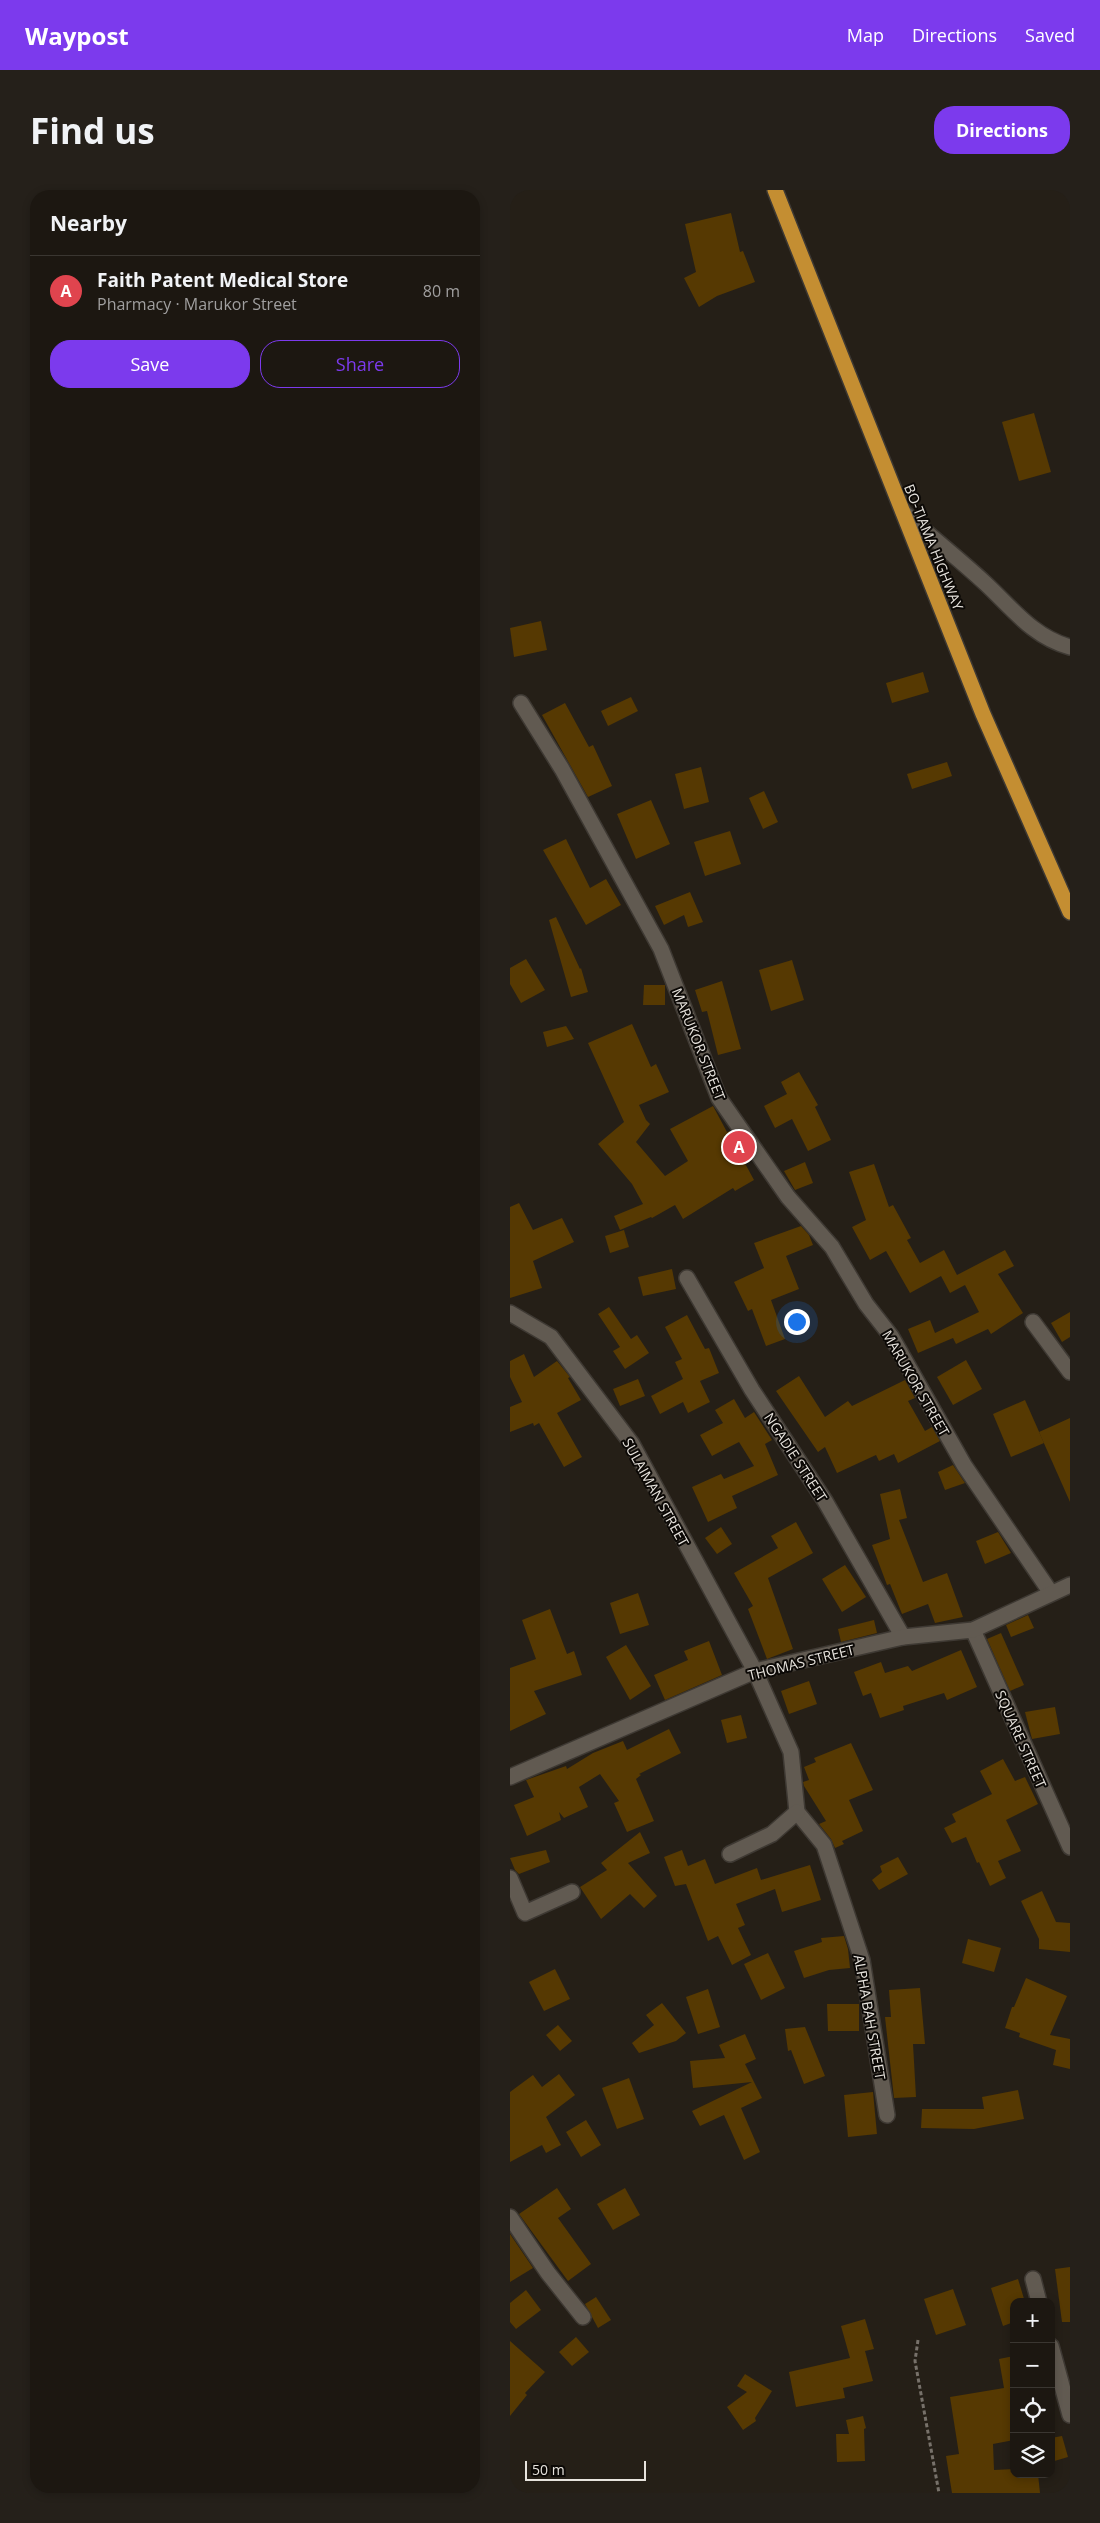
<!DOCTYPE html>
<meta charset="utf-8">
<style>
:root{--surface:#1c1711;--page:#25201a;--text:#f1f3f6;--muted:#a09f9f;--line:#3a3631;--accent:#7c3aed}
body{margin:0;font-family:"Open Sans",sans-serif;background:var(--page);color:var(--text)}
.controls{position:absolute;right:15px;bottom:15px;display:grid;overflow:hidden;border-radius:10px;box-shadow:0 2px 8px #0003}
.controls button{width:45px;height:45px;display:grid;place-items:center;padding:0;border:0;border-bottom:1px solid var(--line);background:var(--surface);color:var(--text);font:25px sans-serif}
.scale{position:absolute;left:15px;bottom:12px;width:121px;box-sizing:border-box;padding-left:5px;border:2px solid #e7e3dd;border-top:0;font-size:14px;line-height:18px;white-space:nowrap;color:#e7e3dd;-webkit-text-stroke:4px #0c0906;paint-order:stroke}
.you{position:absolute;left:286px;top:1131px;width:18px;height:18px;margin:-12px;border:4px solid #fff;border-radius:50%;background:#1a73e8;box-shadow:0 0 0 8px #1a73e833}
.badge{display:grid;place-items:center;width:32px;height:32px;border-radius:50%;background:var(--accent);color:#fff;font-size:16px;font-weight:700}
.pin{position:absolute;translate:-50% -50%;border:2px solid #fff;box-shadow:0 1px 5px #0006}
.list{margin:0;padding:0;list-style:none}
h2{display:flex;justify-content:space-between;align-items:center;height:65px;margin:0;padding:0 20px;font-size:21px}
h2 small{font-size:16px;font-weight:400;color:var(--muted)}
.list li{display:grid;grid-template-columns:32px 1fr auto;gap:15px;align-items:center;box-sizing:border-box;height:70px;padding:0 20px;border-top:1px solid var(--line)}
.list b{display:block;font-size:19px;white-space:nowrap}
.list p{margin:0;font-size:16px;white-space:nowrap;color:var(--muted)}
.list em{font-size:16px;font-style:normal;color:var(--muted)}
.actions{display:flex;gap:10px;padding:15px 20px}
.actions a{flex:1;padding:11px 0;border:1px solid var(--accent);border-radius:20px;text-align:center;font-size:18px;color:var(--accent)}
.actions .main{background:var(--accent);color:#fff}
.icon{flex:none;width:28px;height:28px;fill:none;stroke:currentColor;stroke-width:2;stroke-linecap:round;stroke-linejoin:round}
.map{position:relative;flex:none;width:560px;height:2303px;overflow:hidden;border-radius:20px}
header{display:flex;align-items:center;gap:30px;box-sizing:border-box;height:70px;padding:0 25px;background:var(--accent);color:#fff}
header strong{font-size:24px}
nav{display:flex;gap:28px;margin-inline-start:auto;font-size:18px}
.intro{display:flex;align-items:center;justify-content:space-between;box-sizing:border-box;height:120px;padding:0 30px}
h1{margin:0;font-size:35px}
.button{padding:12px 22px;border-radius:20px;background:var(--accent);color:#fff;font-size:18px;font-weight:700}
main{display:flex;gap:30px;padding:0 30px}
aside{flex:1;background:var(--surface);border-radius:20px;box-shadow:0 2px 8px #0003}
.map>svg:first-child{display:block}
</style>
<header>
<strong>Waypost</strong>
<nav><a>Map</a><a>Directions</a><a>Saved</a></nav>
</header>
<div class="intro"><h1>Find us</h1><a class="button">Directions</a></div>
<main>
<aside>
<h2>Nearby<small></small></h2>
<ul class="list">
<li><span class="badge" style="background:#e0444e">A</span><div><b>Faith Patent Medical Store</b><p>Pharmacy · Marukor Street</p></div><em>80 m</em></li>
</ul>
<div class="actions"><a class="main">Save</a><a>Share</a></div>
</aside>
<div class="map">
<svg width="560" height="2303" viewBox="0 0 560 2303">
<rect width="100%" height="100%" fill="#251f17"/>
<g fill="#563902">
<path d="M221,23L230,62L233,61L245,92L207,106L189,117L174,88L186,82L175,34Z"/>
<path d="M524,223L541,282L509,291L492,232Z"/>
<path d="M31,431L37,460L4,467L0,438Z"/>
<path d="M413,482L419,502L382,513L376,493Z"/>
<path d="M121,507L128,521L98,536L91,521Z"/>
<path d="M55,513L79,557L83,555L102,596L78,607L32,525Z"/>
<path d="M437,572L442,586L402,599L397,584Z"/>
<path d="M191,577L199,612L174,619L165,584Z"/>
<path d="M254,601L268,632L253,639L239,608Z"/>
<path d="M141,610L160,654L126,669L107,624Z"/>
<path d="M220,641L231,674L195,686L184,652Z"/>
<path d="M56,649L80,698L96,689L111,715L76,735L33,660Z"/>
<path d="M180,702L193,732L178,737L174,725L154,735L145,716Z"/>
<path d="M46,727L70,779L71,778L78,802L61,807L39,730Z"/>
<path d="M16,769L35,800L11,813L0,794V778Z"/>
<path d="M282,770L294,810L261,821L249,780Z"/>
<path d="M212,791L231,859L208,865L197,821L192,822L185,800Z"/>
<path d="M134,795H155V815H133Z"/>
<path d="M122,834L141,877L146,874L159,902L129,915L136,930L140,934L126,952L155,986L178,971L160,939L203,916L217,942L220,941L225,955L244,990L225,1001L223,998L173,1029L165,1015L142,1028L141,1027L110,1040L104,1026L133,1014L122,994L88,954L114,932L78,853Z"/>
<path d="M56,836L64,849L37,857L33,842Z"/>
<path d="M289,882L308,915L305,917L321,950L298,961L282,929L265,938L254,916L277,904L271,892Z"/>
<path d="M295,972L303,993L285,1000L274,981Z"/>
<path d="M364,974L379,1017L383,1015L401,1048L397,1050L410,1073L434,1060L447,1085L495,1060L504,1076L488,1084L513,1123L481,1144L478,1139L446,1154L443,1148L408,1163L398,1139L420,1130L425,1143L469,1122L455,1095L440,1103L431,1086L400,1103L376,1061L360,1070L342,1037L356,1030L339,982Z"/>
<path d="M9,1013L23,1040L52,1028L64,1052L23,1071L32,1098L0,1108V1017Z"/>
<path d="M291,1036L299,1045L303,1055L276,1066L289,1099L261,1110L275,1149L256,1156L242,1119L238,1121L224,1092L254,1078L244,1053Z"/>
<path d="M114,1040L119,1057L100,1063L95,1046Z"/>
<path d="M162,1079L166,1099L133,1106L128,1087Z"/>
<path d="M99,1117L121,1149L127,1145L139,1163L115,1179L103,1161L110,1157L88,1124Z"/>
<path d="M560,1122V1147L552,1152L541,1133Z"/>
<path d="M177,1125L195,1159L199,1158L209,1183L190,1191L200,1212L178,1223L173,1212L150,1224L141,1206L173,1189L165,1172L172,1169L155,1137Z"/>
<path d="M14,1164L24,1187L47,1171L60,1187L58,1188L71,1210L47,1223L72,1267L54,1277L29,1233L24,1236L23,1233L0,1242V1217L12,1212L0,1187V1171Z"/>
<path d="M456,1170L472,1199L443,1215L427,1187Z"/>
<path d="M289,1186L315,1227L338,1211L342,1216L395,1190L405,1208L398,1211L415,1241L422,1237L430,1251L388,1273L384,1264L369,1271L366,1265L327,1283L315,1257L308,1262L266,1201Z"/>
<path d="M128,1189L135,1206L110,1216L103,1199Z"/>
<path d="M224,1209L235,1228L244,1222L262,1250L255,1254L268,1285L222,1306L227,1318L198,1332L182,1297L211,1284L214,1289L244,1276L229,1252L202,1266L190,1245L213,1233L205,1220Z"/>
<path d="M515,1210L534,1253L501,1267L483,1224Z"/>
<path d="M560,1228V1312L529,1242Z"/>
<path d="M443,1275L455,1293L435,1300L428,1282Z"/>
<path d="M390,1299L397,1328L389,1330L413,1392L437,1383L453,1427L425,1433L418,1414L392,1424L380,1394L377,1395L362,1355L380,1349L370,1304Z"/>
<path d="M286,1332L303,1363L258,1388L283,1459L257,1469L238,1419L243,1416L224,1383L268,1358L261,1346Z"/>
<path d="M211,1337L222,1354L207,1364L195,1348Z"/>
<path d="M488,1342L501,1363L475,1374L466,1351Z"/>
<path d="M335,1375L356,1407L332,1422L312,1389Z"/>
<path d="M128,1403L139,1435L110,1444L100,1413Z"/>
<path d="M40,1419L57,1464L64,1461L72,1485L24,1501L36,1524L0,1541V1478L26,1469L12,1430Z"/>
<path d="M518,1425L524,1438L501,1447L496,1435Z"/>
<path d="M364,1430L367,1443L331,1452L328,1439Z"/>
<path d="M491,1443L514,1495L500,1501L477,1449Z"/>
<path d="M199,1451L212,1485L155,1510L144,1485L178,1470L174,1461Z"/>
<path d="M116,1455L141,1496L120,1510L96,1467Z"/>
<path d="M451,1460L467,1497L437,1510L434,1503L393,1516L394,1520L370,1528L361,1503L353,1506L344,1482L371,1472L375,1483L398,1476L402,1481Z"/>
<path d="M299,1491L307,1514L279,1524L271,1501Z"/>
<path d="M545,1517L550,1544L522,1549L515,1522Z"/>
<path d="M231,1525L237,1548L217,1553L211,1530Z"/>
<path d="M159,1539L171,1563L129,1584L131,1585L126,1589L144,1631L117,1642L104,1613L109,1611L90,1584L69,1597L78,1617L54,1628L49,1622L51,1630L17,1646L4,1615L24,1607L16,1590L56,1576L57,1579L83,1563L113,1551L117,1560Z"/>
<path d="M341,1553L363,1600L339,1610L353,1641L332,1651L334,1654L325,1658L321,1649L309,1634L316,1631L294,1596L293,1592L299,1590L294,1577L306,1572L304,1568Z"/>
<path d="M493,1569L505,1591L515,1587L528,1614L496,1630L511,1661L488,1671L496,1688L480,1696L469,1672L467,1673L456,1647L442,1653L434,1638L446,1632L442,1624L482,1604L470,1581Z"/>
<path d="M130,1642L140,1663L118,1673L147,1706L134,1718L120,1704L91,1729L70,1697L97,1680L91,1673Z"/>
<path d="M36,1660L40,1672L9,1684L5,1680L0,1668Z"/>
<path d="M172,1660L178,1676L195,1669L205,1694L247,1678L251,1690L300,1675L311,1710L272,1722L265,1699L226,1714L235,1735L228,1738L241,1765L222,1775L208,1746L198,1751L176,1694L165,1696L154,1667Z"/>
<path d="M388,1667L398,1684L369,1700L362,1690L372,1682L370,1676Z"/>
<path d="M532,1701L546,1732L560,1733V1762L529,1759V1749L511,1711Z"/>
<path d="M334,1746L338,1759L340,1778L319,1780L294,1788L284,1761L312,1752L311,1748Z"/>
<path d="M458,1749L491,1758L484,1782L452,1773Z"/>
<path d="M258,1763L275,1798L251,1810L234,1774Z"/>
<path d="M45,1779L60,1809L34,1821L19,1792Z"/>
<path d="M516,1788L557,1806L540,1845L560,1849V1879L543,1875L546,1860L509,1847L510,1843L495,1838L502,1817H504Z"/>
<path d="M410,1798L415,1854H403L406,1907L384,1908L375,1827H381L379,1800Z"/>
<path d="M198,1799L210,1837L188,1844L176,1807Z"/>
<path d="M152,1813L176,1843L166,1851L129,1863L122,1853L144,1835L136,1825Z"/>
<path d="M317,1814H349V1841H318Z"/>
<path d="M48,1835L62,1851L50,1861L36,1845Z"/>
<path d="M295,1837L315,1886L294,1894L281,1860L278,1861L275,1839Z"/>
<path d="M235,1844L246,1869L235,1874L252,1908L231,1918L250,1962L234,1970L214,1925L190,1936L182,1921L242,1892L183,1898L180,1871L215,1868L209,1855Z"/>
<path d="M49,1884L65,1905L36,1927L51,1955L36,1963L32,1955L0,1972V1902L23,1885L32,1897Z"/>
<path d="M119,1888L134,1929L107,1939L92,1898Z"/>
<path d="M508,1900L514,1929L464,1939L411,1938L412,1919H474L472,1907Z"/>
<path d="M363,1902L367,1944L338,1947L334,1905Z"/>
<path d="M76,1930L91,1955L71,1967L56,1942Z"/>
<path d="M47,1998L61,2019L48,2028L81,2074L58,2091L9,2024Z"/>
<path d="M115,1998L130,2025L103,2040L87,2014Z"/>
<path d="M0,2044L23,2078L0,2092Z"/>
<path d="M560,2077V2132H552L545,2079Z"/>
<path d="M508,2089L515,2112H504V2132L493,2136L481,2098Z"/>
<path d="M443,2099L456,2135L426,2145L414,2109Z"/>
<path d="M16,2100L31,2120L6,2139L0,2132V2113Z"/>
<path d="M86,2107L101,2130L88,2138L75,2114Z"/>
<path d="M355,2129L364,2159L355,2161L363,2191L333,2198L335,2208L286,2217L279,2182L340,2168L331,2136Z"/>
<path d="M66,2147L79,2162L62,2176L49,2162Z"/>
<path d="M0,2151L35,2182L15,2203L17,2205L0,2226Z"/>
<path d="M504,2166V2250L483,2254L484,2280L504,2279V2284H528L530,2303H442L436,2266L449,2264L440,2207L494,2198L489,2169Z"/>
<path d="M235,2184L262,2201L245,2228L246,2231L233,2240L217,2217L237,2202L227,2196Z"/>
<path d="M353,2226L356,2238L354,2239L355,2271L327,2272L326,2244H339L336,2230Z"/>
<path d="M552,2246L558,2267L541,2272V2248Z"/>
</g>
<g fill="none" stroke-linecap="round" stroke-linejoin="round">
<g stroke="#3e3933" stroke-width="18">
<g id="street">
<path d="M11,513L52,579L151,759L209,908L278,1007L322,1057L356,1114L381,1146L454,1275L541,1403"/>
<path d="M177,1088L242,1200L315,1311L393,1447"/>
<path d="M0,1123L41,1147L122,1254L245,1481L281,1562L287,1622L314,1655L352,1770L377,1925"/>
<path d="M523,1132L560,1182"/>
<path d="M463,1440L560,1657"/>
<path d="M0,1587L245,1481L393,1447L463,1440L560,1395"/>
<path d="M220,1664L262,1644L287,1622"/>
<path d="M0,1688L15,1723L62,1702"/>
<path d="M0,2027L38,2083L73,2127"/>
<path d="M523,2089L529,2112"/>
<path d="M541,2156L560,2225"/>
</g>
</g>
<g stroke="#3e3933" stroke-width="18">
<path id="secondary" d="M393,322C420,346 449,369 475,393C502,418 523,447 560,457"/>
</g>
<g stroke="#3e3933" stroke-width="18">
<path id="highway" d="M265,0L473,524L560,722"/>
</g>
<path stroke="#77716a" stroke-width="3" stroke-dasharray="4 2.5" stroke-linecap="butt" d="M408,2150L405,2171L429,2303"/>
<use href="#street" stroke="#615a51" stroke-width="15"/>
<use href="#secondary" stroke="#615a51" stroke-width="15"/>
<use href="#highway" stroke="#c48e32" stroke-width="15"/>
</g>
<g text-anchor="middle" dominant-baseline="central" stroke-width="4" stroke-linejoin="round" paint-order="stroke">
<g font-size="14" fill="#e7e3dd" stroke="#0c0906">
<text transform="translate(424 357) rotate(68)">BO-TIAMA HIGHWAY</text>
<text transform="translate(189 854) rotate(68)">MARUKOR STREET</text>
<text transform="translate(406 1193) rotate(60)">MARUKOR STREET</text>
<text transform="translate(286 1267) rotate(57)">NGADIE STREET</text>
<text transform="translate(146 1302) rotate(61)">SULAIMAN STREET</text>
<text transform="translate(291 1472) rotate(-14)">THOMAS STREET</text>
<text transform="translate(511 1549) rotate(66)">SQUARE STREET</text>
<text transform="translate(360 1827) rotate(80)">ALPHA BAH STREET</text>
</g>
</g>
</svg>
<div class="controls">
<button>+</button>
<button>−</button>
<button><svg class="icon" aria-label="locate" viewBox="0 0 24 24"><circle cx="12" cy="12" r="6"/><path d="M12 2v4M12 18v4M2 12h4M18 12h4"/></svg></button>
<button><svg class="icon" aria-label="layers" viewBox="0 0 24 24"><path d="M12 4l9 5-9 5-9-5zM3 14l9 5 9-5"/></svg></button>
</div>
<div class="scale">50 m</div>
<div class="you"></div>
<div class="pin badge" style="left:229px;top:957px;background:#e0444e">A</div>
</div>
</main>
